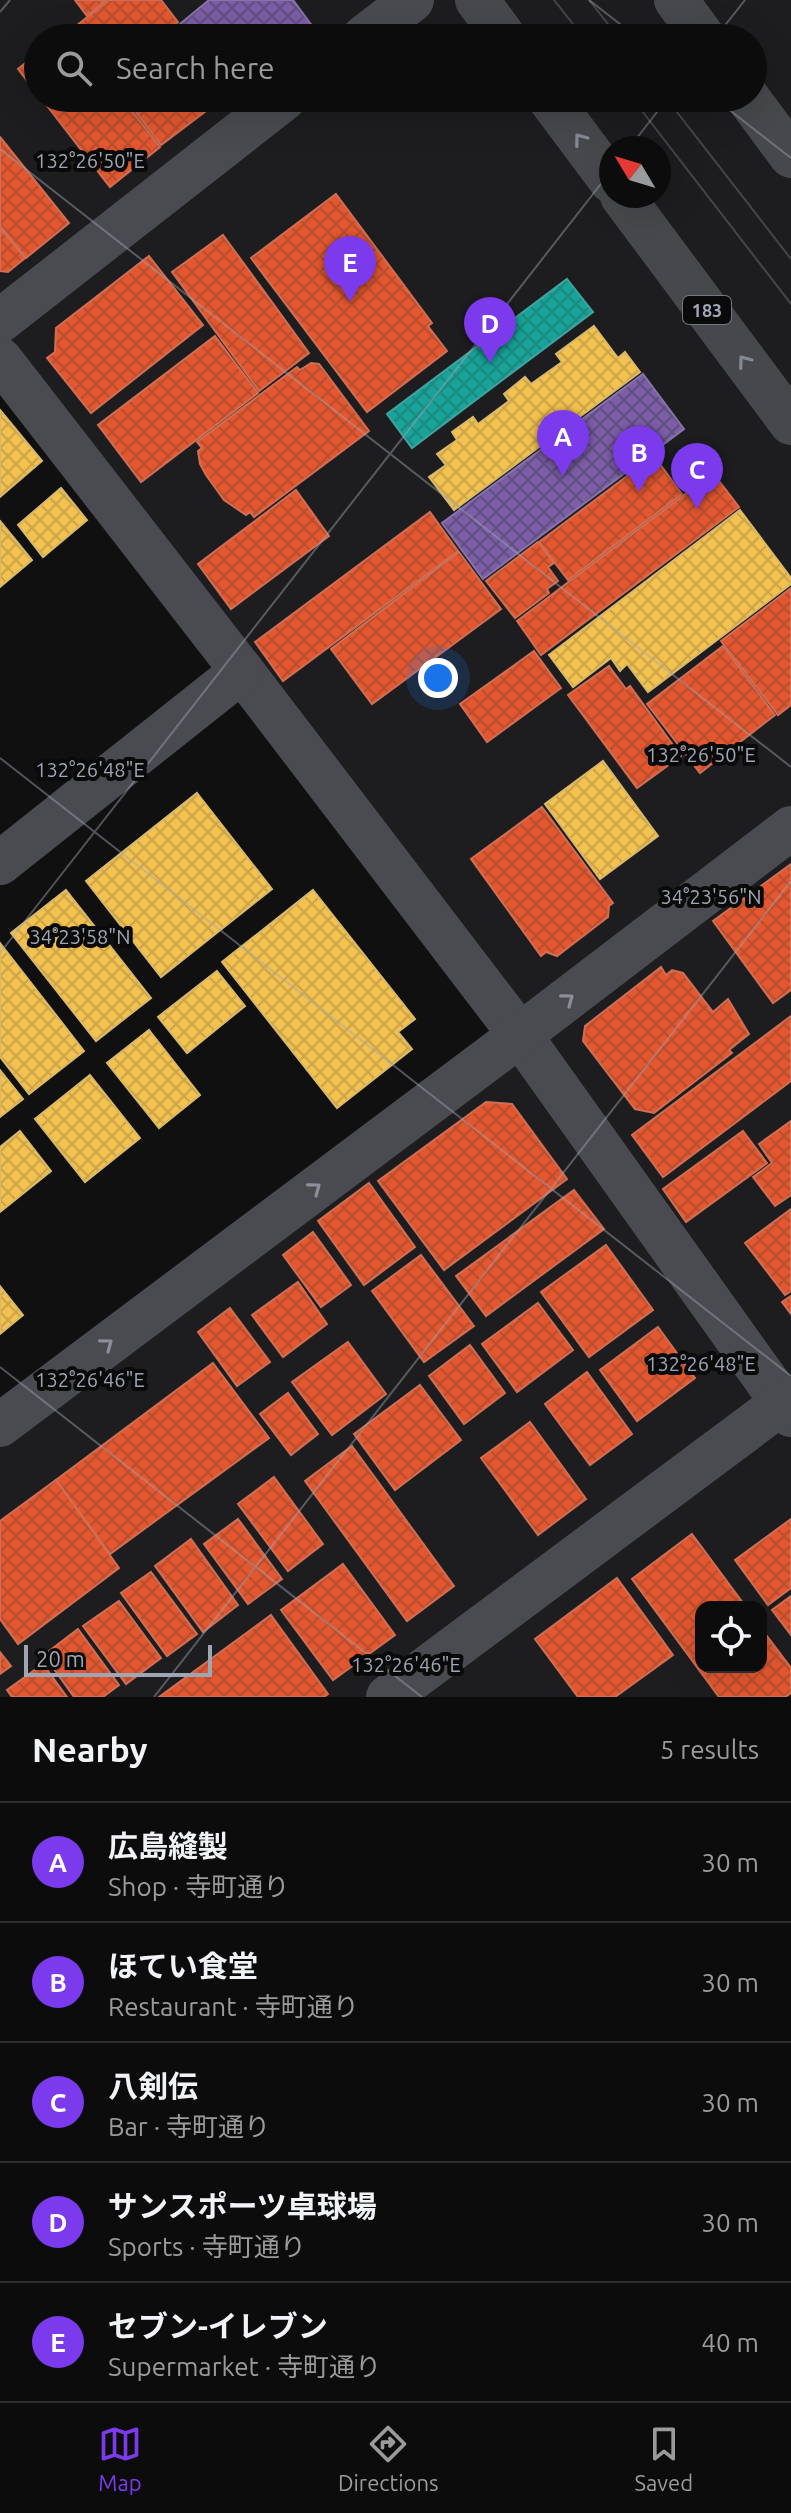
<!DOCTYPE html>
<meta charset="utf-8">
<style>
:root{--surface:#0c0c0c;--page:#1a1a1a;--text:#f1f3f6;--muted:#9a9b9d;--line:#2c2c2d;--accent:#7c3aed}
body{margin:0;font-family:Ubuntu,"Noto Sans JP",sans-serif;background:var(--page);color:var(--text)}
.controls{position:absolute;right:24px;bottom:24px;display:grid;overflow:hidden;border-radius:16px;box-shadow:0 8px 32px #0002}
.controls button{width:72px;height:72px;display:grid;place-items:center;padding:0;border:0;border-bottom:2px solid var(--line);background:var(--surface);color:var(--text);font:40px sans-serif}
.compass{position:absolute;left:599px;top:136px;width:72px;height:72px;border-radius:50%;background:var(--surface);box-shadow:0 8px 32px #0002;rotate:308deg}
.scale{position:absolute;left:24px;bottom:20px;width:188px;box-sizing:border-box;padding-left:8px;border:4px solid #9fa6b3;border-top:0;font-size:22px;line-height:28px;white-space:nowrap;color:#9fa6b3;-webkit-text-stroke:6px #0a0a0b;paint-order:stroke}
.you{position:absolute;left:438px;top:678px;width:28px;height:28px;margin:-20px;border:6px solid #fff;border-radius:50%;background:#1a73e8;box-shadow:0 0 0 12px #1a73e833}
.badge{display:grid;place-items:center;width:52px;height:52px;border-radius:50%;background:var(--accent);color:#fff;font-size:26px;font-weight:700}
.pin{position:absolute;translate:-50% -66px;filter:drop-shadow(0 2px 4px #0008)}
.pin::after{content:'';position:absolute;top:42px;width:28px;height:24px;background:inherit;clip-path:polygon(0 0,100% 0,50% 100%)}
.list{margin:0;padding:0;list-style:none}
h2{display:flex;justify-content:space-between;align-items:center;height:104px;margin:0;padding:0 32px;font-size:34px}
h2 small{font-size:26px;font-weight:400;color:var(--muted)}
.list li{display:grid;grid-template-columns:52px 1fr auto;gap:24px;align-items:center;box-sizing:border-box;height:120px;padding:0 32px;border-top:2px solid var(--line)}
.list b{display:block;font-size:30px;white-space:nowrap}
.list p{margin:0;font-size:26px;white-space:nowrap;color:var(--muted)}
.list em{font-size:26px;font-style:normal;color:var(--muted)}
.icon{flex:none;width:44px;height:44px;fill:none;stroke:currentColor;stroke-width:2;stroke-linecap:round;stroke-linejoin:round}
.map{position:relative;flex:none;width:791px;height:1697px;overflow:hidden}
.search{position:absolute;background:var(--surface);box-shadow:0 8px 32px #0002;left:24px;right:24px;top:24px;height:88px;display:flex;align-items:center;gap:20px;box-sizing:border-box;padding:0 28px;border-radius:44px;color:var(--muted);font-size:30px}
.sheet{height:704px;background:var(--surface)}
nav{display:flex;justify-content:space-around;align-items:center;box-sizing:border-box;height:112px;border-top:2px solid var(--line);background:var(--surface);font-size:22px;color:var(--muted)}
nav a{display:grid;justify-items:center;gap:4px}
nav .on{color:var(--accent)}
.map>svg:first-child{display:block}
</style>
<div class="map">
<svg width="791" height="1697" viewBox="0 0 791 1697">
<defs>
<pattern id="homes-cross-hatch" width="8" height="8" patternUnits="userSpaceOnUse" patternTransform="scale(2)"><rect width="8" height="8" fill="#f2c14e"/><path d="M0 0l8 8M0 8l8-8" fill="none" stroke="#cba449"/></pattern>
<pattern id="shops-cross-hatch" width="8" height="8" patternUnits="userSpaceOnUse" patternTransform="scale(2)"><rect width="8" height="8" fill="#e4572e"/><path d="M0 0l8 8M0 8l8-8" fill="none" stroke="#b74e30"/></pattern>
<pattern id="offices-cross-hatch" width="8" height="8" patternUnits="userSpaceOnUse" patternTransform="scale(2)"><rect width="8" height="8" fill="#7b5ea7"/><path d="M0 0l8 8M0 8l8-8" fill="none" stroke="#614f7f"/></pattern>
<pattern id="public-cross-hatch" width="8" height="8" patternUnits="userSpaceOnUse" patternTransform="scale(2)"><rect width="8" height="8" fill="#17a398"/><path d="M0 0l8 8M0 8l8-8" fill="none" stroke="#1d8780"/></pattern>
</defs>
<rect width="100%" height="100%" fill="#101010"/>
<path fill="#1d1d1f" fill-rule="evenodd" d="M0,0H791V1697H0V1424L506,1039L0,353ZM38,38H753V98H38ZM611,148H659V196H611ZM701,1607H761V1667H701Z"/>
<g fill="url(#homes-cross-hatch)" stroke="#d9b96c" stroke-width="2">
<path d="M594,326L618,358L625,352L640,372L454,510L429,477L446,465L437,454L457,440L452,432L473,417L478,424L509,401L504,394L525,377L531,384L562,362L556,354Z"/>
<path d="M0,410L42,461L0,497Z"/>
<path d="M61,488L87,520L43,557L18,525Z"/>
<path d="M740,510L791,578V584L648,692L627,664L620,671L611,658L573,687L549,655Z"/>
<path d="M0,521L32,560L0,587Z"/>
<path d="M603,761L658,836L600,879L545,804Z"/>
<path d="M197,793L272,889L161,977L86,881Z"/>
<path d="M66,890L151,998L96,1041L11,933Z"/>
<path d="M313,890L415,1019L398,1032L412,1049L337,1108L222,962Z"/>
<path d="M0,943L84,1051L29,1094L0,1057Z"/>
<path d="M217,971L245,1006L187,1053L158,1017Z"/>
<path d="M149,1030L200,1095L159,1128L107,1063Z"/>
<path d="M0,1070L23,1099L0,1117Z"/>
<path d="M90,1075L140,1138L85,1182L35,1119Z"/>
<path d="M20,1131L51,1171L0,1212V1147Z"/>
<path d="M0,1286L23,1315L0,1334Z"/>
</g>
<g fill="url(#shops-cross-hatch)" stroke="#cf6f56" stroke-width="2">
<path d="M75,0H106L87,16Z"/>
<path d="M109,0H161L178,22L160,36L161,38H78L71,30Z"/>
<path d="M69,30L75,38H58Z"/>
<path d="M38,53V95L18,69Z"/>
<path d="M41,98H122L160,147L110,187Z"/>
<path d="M125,98H209L214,105L161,145Z"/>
<path d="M0,137L69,223L26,258L0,226Z"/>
<path d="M336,194L432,323L428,326L447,351L367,412L251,258Z"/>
<path d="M0,228L25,258L8,272L0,271Z"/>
<path d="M223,235L309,353L259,391L172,272Z"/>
<path d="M149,256L203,325L91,413L47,358L55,352L56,328Z"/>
<path d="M215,336L258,393L141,482L98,425Z"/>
<path d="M311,363L319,364L369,431L254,517L250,512L246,515L224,500L206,475L200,464L198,451L202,448L197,442L297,367L300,370Z"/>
<path d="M654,456L682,494L568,580L539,542Z"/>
<path d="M713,473L739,507L541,655L517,621Z"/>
<path d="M296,490L329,536L231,609L198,564Z"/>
<path d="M430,512L458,551L283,681L255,642Z"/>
<path d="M538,542L554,563L548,567L558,581L547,589L549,593L515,618L486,581Z"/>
<path d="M459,552L501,609L372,704L331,649Z"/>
<path d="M791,588V705L778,715L721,641Z"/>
<path d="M723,646L775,715L700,773L647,704Z"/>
<path d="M534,651L561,688L487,742L460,704Z"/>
<path d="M609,666L626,689L630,686L681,756L637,788L568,695Z"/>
<path d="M542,807L613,903L609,906L608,917L557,956L546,952L541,956L471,859Z"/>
<path d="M791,864V990L773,1003L713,921Z"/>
<path d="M661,967L666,975L672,970L683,973L713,1012L728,999L749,1034L729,1050L732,1053L654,1113L635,1109L583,1041L585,1026Z"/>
<path d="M791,1016V1081L663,1177L632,1135Z"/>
<path d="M486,1102L512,1104L567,1179L444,1270L378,1181Z"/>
<path d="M791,1121V1195L775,1206L753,1177L772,1163L759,1144Z"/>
<path d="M743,1131L767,1163L686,1222L663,1189Z"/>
<path d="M369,1183L415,1247L364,1285L318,1221Z"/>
<path d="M574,1190L604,1229L486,1316L456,1276Z"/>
<path d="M791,1209V1291L785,1295L745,1243Z"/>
<path d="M313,1232L351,1285L321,1307L283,1255Z"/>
<path d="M606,1245L653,1310L589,1357L541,1292Z"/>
<path d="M421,1255L474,1326L424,1362L372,1291Z"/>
<path d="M298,1282L327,1324L283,1357L252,1315Z"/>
<path d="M791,1296V1314L782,1302Z"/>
<path d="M538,1303L573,1350L517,1392L482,1344Z"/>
<path d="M230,1308L270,1362L237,1386L198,1332Z"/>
<path d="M658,1327L695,1378L637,1421L600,1370Z"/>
<path d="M348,1342L386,1394L332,1435L292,1382Z"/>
<path d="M470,1345L505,1393L464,1424L429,1376Z"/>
<path d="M213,1363L269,1438L110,1554L56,1480Z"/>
<path d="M587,1372L632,1434L590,1465L545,1404Z"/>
<path d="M420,1385L461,1440L395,1490L354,1434Z"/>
<path d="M288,1393L318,1434L291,1455L260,1414Z"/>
<path d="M530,1422L586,1499L538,1535L481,1458Z"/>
<path d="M352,1446L454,1586L407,1621L305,1481Z"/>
<path d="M274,1477L323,1544L288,1571L238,1504Z"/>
<path d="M56,1480L119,1568L18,1644L0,1619V1521Z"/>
<path d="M238,1519L282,1579L248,1604L204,1544Z"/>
<path d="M791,1519V1588L768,1605L735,1560Z"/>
<path d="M692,1534L746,1607H701V1667H761V1628L791,1668V1693L785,1697H719L632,1579Z"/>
<path d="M191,1539L238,1605L203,1632L155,1566Z"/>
<path d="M343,1564L395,1635L333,1680L281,1610Z"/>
<path d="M151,1572L197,1634L167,1656L121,1593Z"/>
<path d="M617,1578L673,1655L615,1697H578L535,1639Z"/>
<path d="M791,1596V1635L772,1610Z"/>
<path d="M119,1601L161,1658L126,1684L83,1626Z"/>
<path d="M271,1615L328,1694L324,1697H159Z"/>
<path d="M78,1629L119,1685L103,1697H74L44,1655Z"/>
<path d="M0,1652L11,1666L0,1674Z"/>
<path d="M43,1664L67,1697H12L7,1690Z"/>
</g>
<g fill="url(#offices-cross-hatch)" stroke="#8674ab" stroke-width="2">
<path d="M209,0H293L313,27L299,38H163Z"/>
<path d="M643,374L684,429L483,579L442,523Z"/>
</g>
<path fill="url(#public-cross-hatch)" stroke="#40a4a0" stroke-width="2" d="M567,279L593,312L412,448L387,414Z"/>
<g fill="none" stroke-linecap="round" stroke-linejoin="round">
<g stroke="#4a4b50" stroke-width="44">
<path d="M363,38L412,0"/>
<path d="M0,321L285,98"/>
<path d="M0,359L242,671L520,1035L791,1415"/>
<path d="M0,863L242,671"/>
<path d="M0,1425L520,1035L791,828"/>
<path d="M388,1697L782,1403"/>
</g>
<g stroke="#46484b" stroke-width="44">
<path d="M477,0L505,38"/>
<path d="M676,0L704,38"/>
<path d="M549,98L611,181"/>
<path d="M748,98L791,156"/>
<path d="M622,196L791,423"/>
</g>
<g stroke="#45464a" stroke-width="2">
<path d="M554,0L584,38"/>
<path d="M589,0L619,38"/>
<path d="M632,98L791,304"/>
<path d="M666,98L791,259"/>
</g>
</g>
<defs><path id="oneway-chevron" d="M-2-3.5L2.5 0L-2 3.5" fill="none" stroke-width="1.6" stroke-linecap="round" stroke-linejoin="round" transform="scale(2)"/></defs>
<g stroke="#848a94">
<use href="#oneway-chevron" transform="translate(580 139) rotate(-127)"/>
<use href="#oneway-chevron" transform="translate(744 361) rotate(-127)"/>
</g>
<g stroke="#8a8f9a">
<use href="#oneway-chevron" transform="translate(568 999) rotate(-37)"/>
<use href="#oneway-chevron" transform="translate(315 1188) rotate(-37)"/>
<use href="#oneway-chevron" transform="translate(107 1344) rotate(-37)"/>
</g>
<path fill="none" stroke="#9fa6b3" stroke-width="2" stroke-opacity="0.45" d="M589,0L638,38M0,12L10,0M715,38L745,0M714,98L791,158M629,148L668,98M0,149L791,767M0,758L791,1376M0,953L611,171M0,1367L422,1697M154,1697L791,881"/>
<g text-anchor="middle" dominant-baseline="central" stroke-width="8" stroke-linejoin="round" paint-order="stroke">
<rect fill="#0a0a0b" stroke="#727781" stroke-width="2" x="683" y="296" width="48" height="28" rx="6"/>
<g font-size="18" font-weight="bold" fill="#9fa6b3">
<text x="707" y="310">183</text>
</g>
</g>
<g font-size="20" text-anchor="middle" fill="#9fa6b3" stroke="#0a0a0b" stroke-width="8" stroke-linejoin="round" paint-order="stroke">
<text x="90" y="168">132°26'50"E</text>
<text x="701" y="762">132°26'50"E</text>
<text x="90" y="777">132°26'48"E</text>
<text x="711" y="904">34°23'56"N</text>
<text x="80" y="944">34°23'58"N</text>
<text x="701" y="1371">132°26'48"E</text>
<text x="90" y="1387">132°26'46"E</text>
<text x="406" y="1672">132°26'46"E</text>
</g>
</svg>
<div class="controls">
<button><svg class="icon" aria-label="locate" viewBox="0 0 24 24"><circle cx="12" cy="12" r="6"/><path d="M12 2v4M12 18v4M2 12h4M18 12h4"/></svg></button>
</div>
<svg class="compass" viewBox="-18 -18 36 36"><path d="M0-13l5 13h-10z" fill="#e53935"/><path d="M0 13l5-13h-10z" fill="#9a9b9d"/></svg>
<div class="scale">20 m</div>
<div class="you"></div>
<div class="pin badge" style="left:563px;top:476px">A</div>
<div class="pin badge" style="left:639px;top:492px">B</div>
<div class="pin badge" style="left:697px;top:509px">C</div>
<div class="pin badge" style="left:490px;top:363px">D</div>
<div class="pin badge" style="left:350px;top:302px">E</div>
<div class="search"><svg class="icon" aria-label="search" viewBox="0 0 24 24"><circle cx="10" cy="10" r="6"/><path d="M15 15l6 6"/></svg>Search here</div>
</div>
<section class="sheet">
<h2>Nearby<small>5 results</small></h2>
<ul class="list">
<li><span class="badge">A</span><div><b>広島縫製</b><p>Shop · 寺町通り</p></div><em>30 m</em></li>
<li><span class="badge">B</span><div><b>ほてい食堂</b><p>Restaurant · 寺町通り</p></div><em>30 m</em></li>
<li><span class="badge">C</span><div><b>八剣伝</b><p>Bar · 寺町通り</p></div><em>30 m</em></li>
<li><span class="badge">D</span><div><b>サンスポーツ卓球場</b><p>Sports · 寺町通り</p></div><em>30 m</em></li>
<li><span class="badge">E</span><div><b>セブン-イレブン</b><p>Supermarket · 寺町通り</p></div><em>40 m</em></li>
</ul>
</section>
<nav>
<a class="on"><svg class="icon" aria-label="map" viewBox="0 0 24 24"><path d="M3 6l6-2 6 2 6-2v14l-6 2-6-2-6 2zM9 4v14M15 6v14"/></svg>Map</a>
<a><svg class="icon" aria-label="directions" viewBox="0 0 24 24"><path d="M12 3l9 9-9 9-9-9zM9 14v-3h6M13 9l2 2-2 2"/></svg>Directions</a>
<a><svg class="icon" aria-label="saved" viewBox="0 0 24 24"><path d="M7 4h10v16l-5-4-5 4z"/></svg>Saved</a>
</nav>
